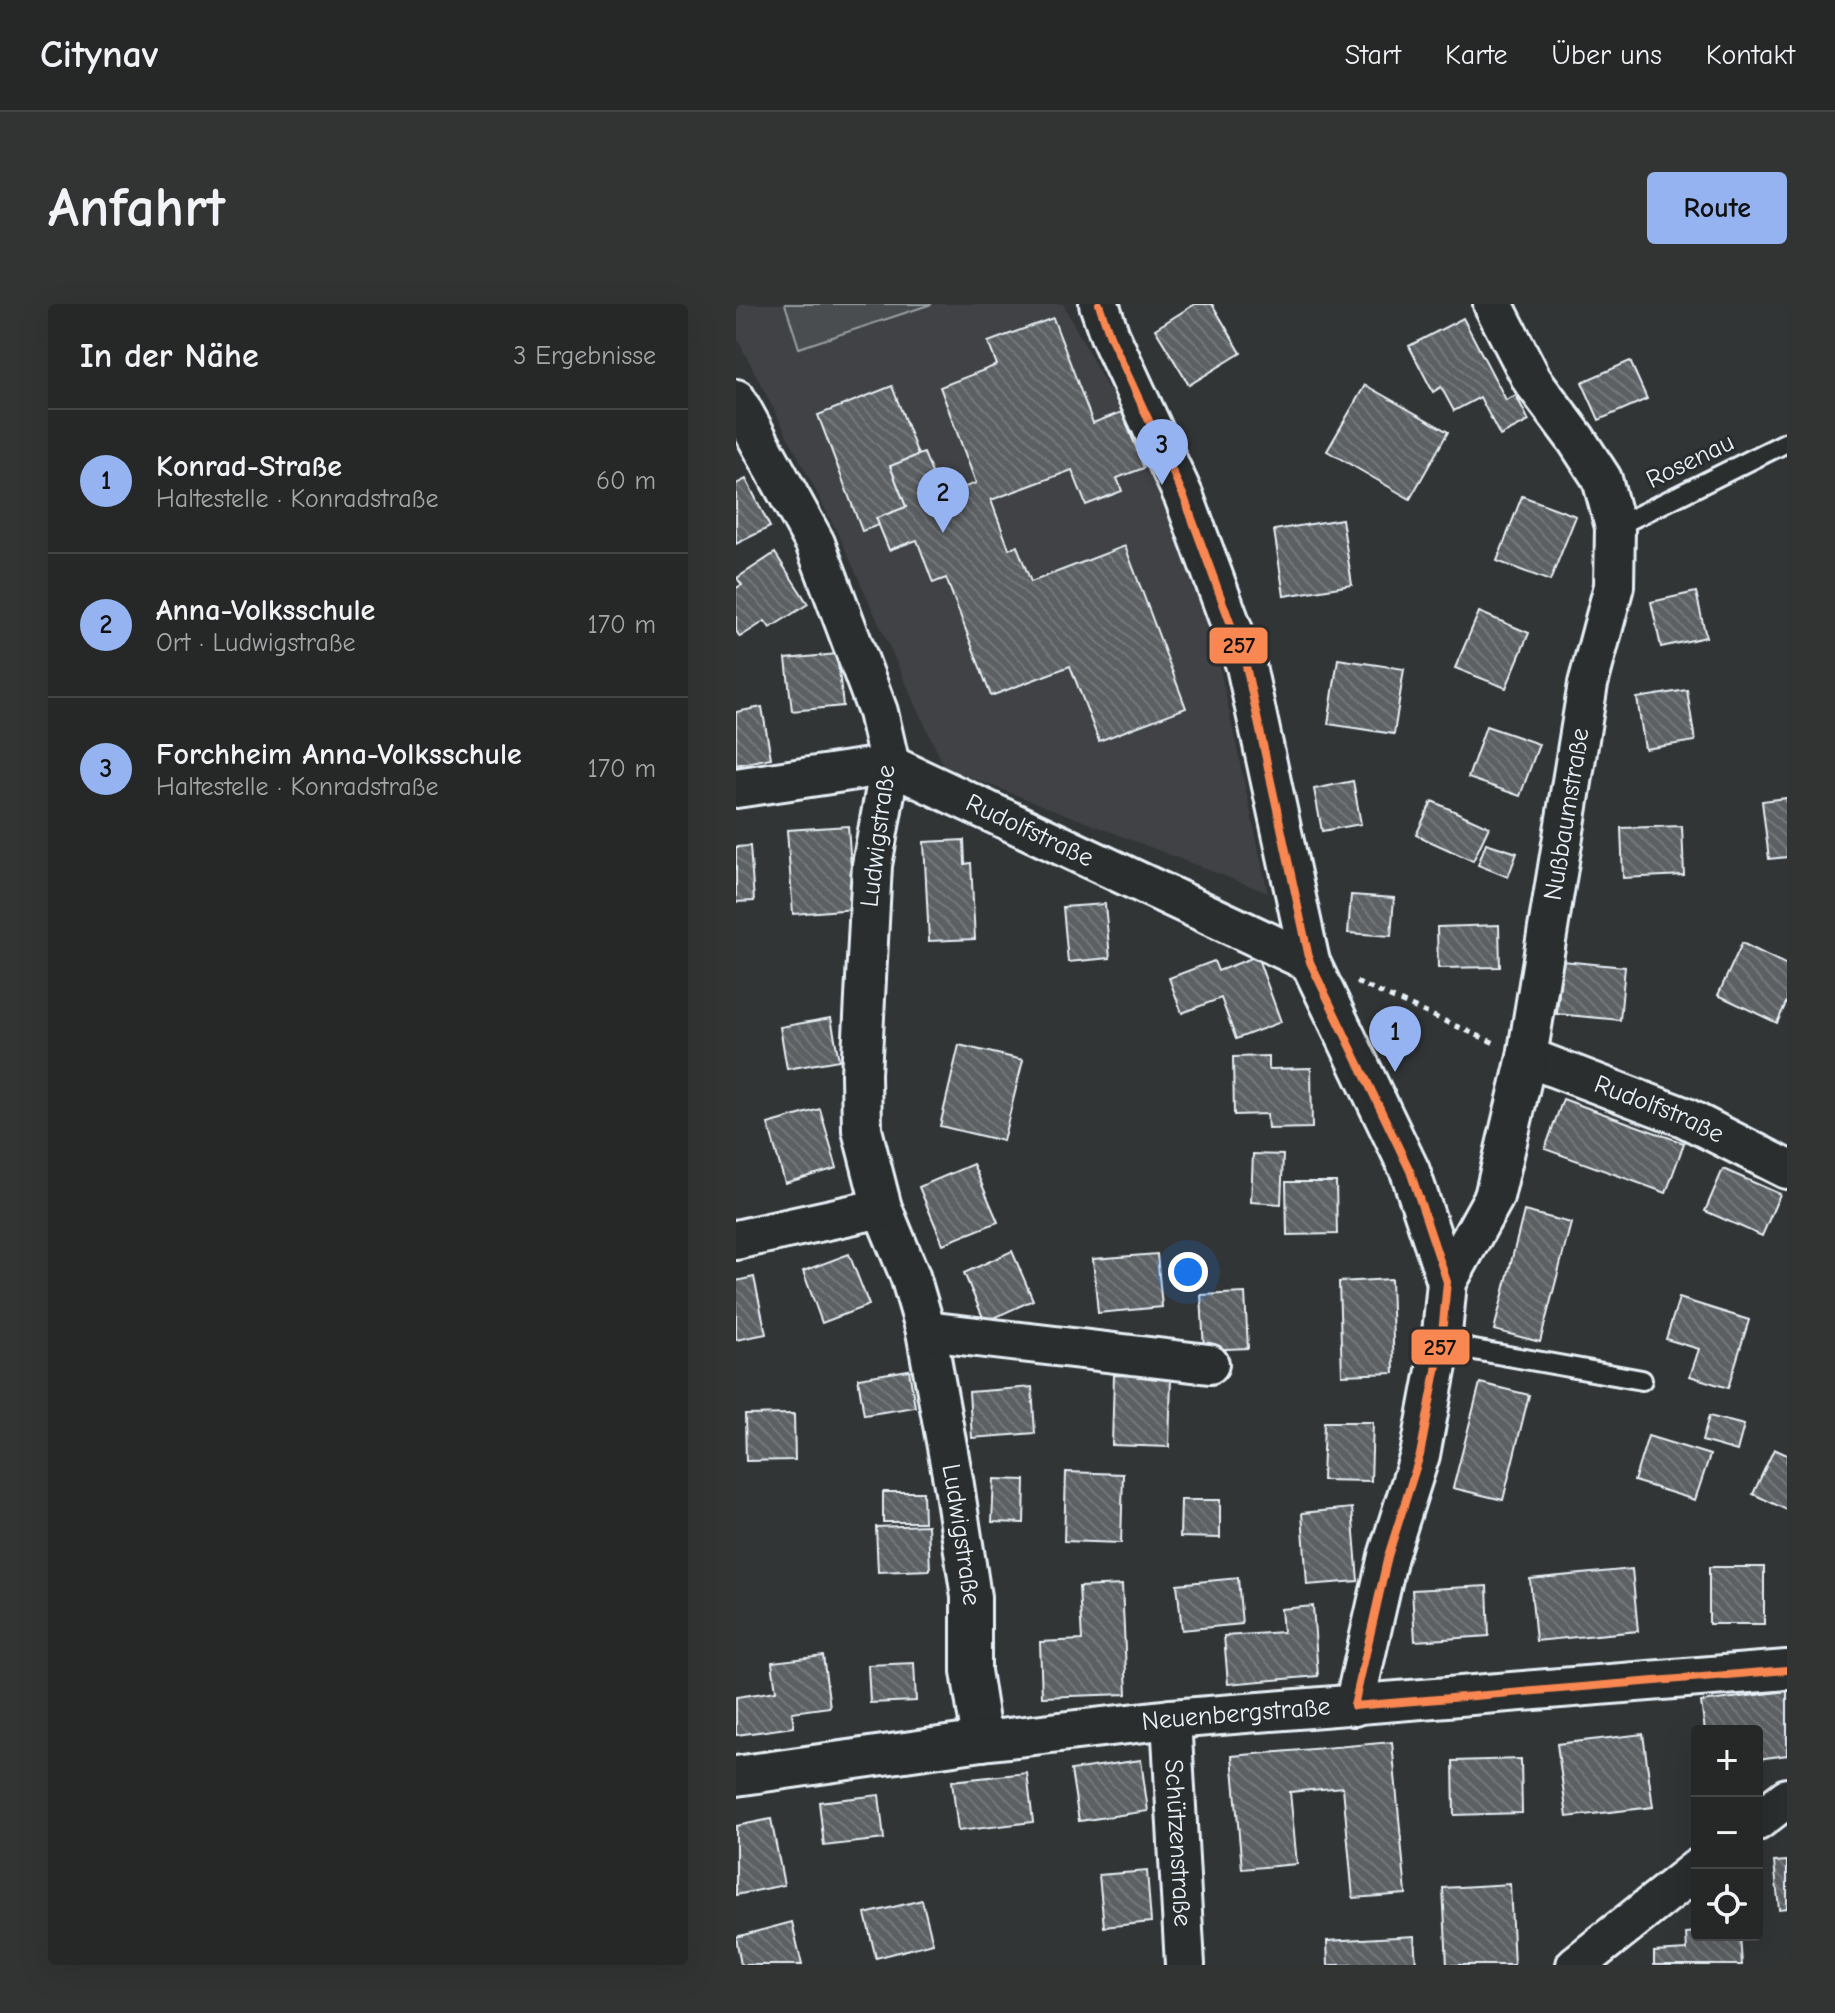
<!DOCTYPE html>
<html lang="de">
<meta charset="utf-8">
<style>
:root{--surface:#262828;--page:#323434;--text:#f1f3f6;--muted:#a4a6a8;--line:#424445;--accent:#95b2f1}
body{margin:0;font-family:"Comic Neue",sans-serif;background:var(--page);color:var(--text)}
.controls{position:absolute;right:24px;bottom:24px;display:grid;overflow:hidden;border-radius:8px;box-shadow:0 8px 32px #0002}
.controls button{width:72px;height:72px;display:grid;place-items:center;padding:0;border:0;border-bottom:2px solid var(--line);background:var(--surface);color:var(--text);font:40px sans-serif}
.you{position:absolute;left:452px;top:968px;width:28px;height:28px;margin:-20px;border:6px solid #fff;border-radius:50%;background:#1a73e8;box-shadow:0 0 0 12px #1a73e833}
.badge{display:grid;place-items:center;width:52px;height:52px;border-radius:50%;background:var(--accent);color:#111;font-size:26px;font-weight:700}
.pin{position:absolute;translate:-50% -66px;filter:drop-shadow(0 2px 4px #0008)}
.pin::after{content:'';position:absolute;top:42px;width:28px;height:24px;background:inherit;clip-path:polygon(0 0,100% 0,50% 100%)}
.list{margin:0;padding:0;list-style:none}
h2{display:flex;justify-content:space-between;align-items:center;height:104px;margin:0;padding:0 32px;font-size:34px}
h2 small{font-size:26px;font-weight:400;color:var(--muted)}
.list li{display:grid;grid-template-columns:52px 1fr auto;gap:24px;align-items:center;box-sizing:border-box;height:144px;padding:0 32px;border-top:2px solid var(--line)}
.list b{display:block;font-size:30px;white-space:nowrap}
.list p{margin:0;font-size:26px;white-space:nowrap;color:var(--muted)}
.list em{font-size:26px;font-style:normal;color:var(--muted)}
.icon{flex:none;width:44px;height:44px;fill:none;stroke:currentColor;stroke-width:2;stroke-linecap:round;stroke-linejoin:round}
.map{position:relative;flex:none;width:1051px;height:1661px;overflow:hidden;border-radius:8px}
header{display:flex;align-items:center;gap:48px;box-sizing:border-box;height:112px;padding:0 40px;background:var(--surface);border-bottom:2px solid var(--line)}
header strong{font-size:38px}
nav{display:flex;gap:44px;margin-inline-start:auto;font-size:28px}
.intro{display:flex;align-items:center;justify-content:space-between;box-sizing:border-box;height:192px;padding:0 48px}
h1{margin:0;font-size:56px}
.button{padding:20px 36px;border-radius:8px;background:var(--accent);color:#111;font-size:28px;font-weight:700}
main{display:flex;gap:48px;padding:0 48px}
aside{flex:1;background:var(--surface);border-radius:8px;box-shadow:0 8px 32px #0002}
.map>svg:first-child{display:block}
</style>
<header>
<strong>Citynav</strong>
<nav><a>Start</a><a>Karte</a><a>Über uns</a><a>Kontakt</a></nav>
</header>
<div class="intro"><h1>Anfahrt</h1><a class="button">Route</a></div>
<main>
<aside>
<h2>In der Nähe<small>3 Ergebnisse</small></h2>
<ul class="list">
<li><span class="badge">1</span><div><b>Konrad-Straße</b><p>Haltestelle · Konradstraße</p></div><em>60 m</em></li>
<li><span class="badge">2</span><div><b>Anna-Volksschule</b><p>Ort · Ludwigstraße</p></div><em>170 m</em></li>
<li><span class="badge">3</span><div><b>Forchheim Anna-Volksschule</b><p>Haltestelle · Konradstraße</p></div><em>170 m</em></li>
</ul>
</aside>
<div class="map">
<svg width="1051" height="1661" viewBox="0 0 1051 1661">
<defs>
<pattern id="building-back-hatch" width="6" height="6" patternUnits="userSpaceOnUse" patternTransform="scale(2)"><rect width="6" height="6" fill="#5c6063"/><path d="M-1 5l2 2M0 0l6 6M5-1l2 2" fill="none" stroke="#73777a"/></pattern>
</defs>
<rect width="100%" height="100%" fill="#323536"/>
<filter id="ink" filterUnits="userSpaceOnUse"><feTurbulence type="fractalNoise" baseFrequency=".0125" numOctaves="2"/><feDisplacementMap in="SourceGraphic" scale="16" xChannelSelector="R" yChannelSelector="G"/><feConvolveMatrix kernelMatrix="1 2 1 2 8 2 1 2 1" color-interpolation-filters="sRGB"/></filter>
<g filter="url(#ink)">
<path fill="#3f4244" d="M0,0H327L372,85L390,101L472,309L532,589L208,463L105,236L0,32Z"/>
<path fill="#494d4f" stroke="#989fa4" stroke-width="2" d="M49,0H196L63,44Z"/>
<g fill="url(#building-back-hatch)" stroke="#e8f1f8" stroke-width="2">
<path d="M459,0H476L505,49L453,81L419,25Z"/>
<path d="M317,14L357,119L386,108L408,164L381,174L386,187L350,201L336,166L255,196L273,245L281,242L295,278L389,242L450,404L363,437L334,362L255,392L210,274L197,279L181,236L153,246L140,214L170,203L154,162L182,151L188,149L205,192L240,179L204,83L261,61L252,38Z"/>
<path d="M727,14L770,96L780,91L793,117L764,132L744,93L718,107L705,83L697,88L673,42Z"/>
<path d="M894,57L911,95L863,116L846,78Z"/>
<path d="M629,81L712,128L674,195L591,147Z"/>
<path d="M156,82L182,151L154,162L170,203L140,214L143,221L126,227L82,111Z"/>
<path d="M10,175L34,223L0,240V180Z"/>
<path d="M786,192L840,212L814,277L761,257Z"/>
<path d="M606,215L616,281L548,292L538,226Z"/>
<path d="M39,249L72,300L34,324L29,317L4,333L0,327V284L6,281L1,274Z"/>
<path d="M960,288L970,333L925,343L915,298Z"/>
<path d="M743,308L793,329L770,384L719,364Z"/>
<path d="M101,350L107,402L56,407L50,355Z"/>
<path d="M602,355L668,365L658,430L592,420Z"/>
<path d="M951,386L959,437L909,445L901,394Z"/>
<path d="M26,403L35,454L0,461V408Z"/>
<path d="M750,422L803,440L784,492L732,474Z"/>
<path d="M617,477L625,520L586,527L578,485Z"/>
<path d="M1051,494V553L1033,555L1026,497Z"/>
<path d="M696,497L753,523L737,557L680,531Z"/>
<path d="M112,522L118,605L57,610L51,526Z"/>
<path d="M946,522L948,571L887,574L885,524Z"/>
<path d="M228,536L229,560L235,559L239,635L193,637L188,538Z"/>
<path d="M750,539L781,549L772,573L742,561Z"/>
<path d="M14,542L18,597L0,598V543Z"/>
<path d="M615,591L658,594L655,632L612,629Z"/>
<path d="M369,600L374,654L332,658L327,603Z"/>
<path d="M763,621L764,663L702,664L701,623Z"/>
<path d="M1006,639L1051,661V697L1041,719L982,691Z"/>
<path d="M521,652L545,718L500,735L485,694L446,709L433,674L478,657L482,667Z"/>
<path d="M826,657L889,663L884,716L821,710Z"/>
<path d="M95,714L103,756L51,765L44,723Z"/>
<path d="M223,741L287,756L267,837L204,822Z"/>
<path d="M533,752V765L575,764L576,824L532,825L531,810L498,811L497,753Z"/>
<path d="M827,795L948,839L930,889L809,845Z"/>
<path d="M84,805L101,864L49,879L32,820Z"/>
<path d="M517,850L547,851L545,900L515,898Z"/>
<path d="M237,860L262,918L207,940L183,883Z"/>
<path d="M987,865L1044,890L1026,932L969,907Z"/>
<path d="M550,878H600L601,930L551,931Z"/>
<path d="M788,907L835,919L804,1038L758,1026Z"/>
<path d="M276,947L297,996L249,1018L228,969Z"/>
<path d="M113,950L133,1001L86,1019L67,967Z"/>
<path d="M421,950L426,1003L362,1009L357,955Z"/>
<path d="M18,973L30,1030L0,1036V977Z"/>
<path d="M655,975L658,1069L606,1071L603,978Z"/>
<path d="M509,989L512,1044L468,1046L465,991Z"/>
<path d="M943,994L1013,1016L992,1084L954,1072L963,1045L930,1035Z"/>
<path d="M173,1066L179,1103L128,1111L122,1074Z"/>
<path d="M378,1071L435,1073L433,1143L376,1141Z"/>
<path d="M744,1079L793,1091L767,1196L717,1184Z"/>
<path d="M296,1083L299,1129L236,1134L233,1088Z"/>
<path d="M58,1110L59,1156L10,1157L9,1111Z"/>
<path d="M973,1112L1008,1121L1001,1147L966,1137Z"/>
<path d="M588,1118H637L635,1177L586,1176Z"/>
<path d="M912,1132L974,1151L959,1196L898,1177Z"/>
<path d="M1038,1145L1051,1151V1206L1017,1190Z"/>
<path d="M330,1168L387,1170L385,1239L328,1237Z"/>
<path d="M258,1175L289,1176L288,1219L256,1218Z"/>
<path d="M147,1188H187L188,1218H147Z"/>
<path d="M445,1196H484V1234L444,1233Z"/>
<path d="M616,1204L622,1277L571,1281L566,1209Z"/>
<path d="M192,1221L194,1266L142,1268L140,1223Z"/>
<rect x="973" y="1263" width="55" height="57"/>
<path d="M896,1265L902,1327L800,1337L794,1275Z"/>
<path d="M502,1274L506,1320L446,1326L441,1280Z"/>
<path d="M386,1281L391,1390L306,1393L304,1338L346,1336L343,1283Z"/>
<path d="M751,1282L753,1332L679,1337L676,1286Z"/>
<path d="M577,1302L582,1372L492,1380L488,1332L547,1328L545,1305Z"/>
<path d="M87,1352L94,1403L56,1408L58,1423L0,1431V1393L40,1387L36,1358Z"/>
<path d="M178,1359L180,1397L134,1399L132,1361Z"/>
<path d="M1051,1387V1451L1021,1455V1427H969L965,1398Z"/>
<path d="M907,1430L917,1503L831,1513L821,1440Z"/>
<path d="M656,1438L670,1590L617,1594L607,1483L554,1488L561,1560L506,1565L496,1452Z"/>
<path d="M785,1455L786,1509L718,1511L717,1457Z"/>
<path d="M405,1456L412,1507L343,1517L335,1466Z"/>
<path d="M291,1469L297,1518L222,1527L216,1477Z"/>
<path d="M143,1491L148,1535L88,1542L83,1498Z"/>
<path d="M35,1515L48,1581L0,1591V1522Z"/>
<path d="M1051,1557V1604L1043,1605L1038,1558Z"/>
<path d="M411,1567L415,1618L368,1623L363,1571Z"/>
<path d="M774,1580L778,1661H711L707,1584Z"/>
<path d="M186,1596L197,1639L140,1654L129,1610Z"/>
<path d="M56,1618L66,1661H5L0,1633Z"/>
<path d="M961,1628V1631H1004L1006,1661H918V1648L951,1646L950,1629Z"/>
<path d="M678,1632L680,1661H592L591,1637Z"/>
</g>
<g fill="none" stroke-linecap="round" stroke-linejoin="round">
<g stroke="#e8f1f8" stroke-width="24">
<g id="service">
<path d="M879,223L1051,138"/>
<path d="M705,1040L906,1076"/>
</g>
</g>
<g stroke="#e8f1f8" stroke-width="44">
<g id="minor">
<path d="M363,0L374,32L448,193L510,362L574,658L674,867L711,978"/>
<path id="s1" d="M0,95L79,239L142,408L154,461L136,561L125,770L126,826L146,904L174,972L190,1027L218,1181L235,1293V1367L246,1437"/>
<path id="s2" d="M0,484L154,461L574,658"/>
<path id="s3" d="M791,753L948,813L1051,865"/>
<path d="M0,936L146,904"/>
<path d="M190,1027L473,1060"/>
<path id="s4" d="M618,1402L652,1252L684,1151L705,1040L711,978L758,893L791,753L852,380L878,282L879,223L866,175L840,135L796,76L757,0"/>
<path id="s5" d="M435,1415L449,1661"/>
<path id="s6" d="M0,1472L246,1437L435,1415L1051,1366"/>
<path d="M1021,1517L1051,1494"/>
<path d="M840,1661L961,1565"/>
</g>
</g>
<path stroke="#e8f1f8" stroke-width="5" stroke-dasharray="6 6" stroke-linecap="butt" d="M620,678L761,740"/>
<use href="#service" stroke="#2a2d2e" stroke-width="18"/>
<use href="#minor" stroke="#2a2d2e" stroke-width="38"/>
<g stroke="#2a2d2e" stroke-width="14">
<g id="bus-1">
<path d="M363,0L374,32L448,193L510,362L574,658L674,867L711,978L705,1040L684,1151L652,1252L618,1402"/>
<path d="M618,1402L1051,1366"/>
</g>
</g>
<use href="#bus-1" stroke="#f88751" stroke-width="8"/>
</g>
</g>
<g text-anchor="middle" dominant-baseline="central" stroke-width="6" stroke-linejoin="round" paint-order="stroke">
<g font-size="26" fill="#e8f1f8" stroke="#2a2d2e">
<text transform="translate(954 157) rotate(-26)">Rosenau</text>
<text stroke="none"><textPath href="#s4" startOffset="922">Nußbaumstraße</textPath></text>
<text stroke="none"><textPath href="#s2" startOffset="310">Rudolfstraße</textPath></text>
<text transform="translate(142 532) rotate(-83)">Ludwigstraße</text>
<text stroke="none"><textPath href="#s3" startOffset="142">Rudolfstraße</textPath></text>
<text stroke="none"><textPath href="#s1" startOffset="1184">Ludwigstraße</textPath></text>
<text stroke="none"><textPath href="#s6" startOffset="504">Neuenbergstraße</textPath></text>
<text stroke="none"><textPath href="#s5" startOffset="124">Schützenstraße</textPath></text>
</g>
</g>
<g stroke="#2a2d2e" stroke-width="3">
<rect x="472" y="322" width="61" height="39" rx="8" fill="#f88751"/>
<rect x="674" y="1024" width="61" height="38" rx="8" fill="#f88751"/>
</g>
<g font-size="22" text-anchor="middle" font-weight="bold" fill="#111">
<text x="503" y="349">257</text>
<text x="704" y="1051">257</text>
</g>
</svg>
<div class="controls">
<button>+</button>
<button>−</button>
<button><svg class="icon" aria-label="locate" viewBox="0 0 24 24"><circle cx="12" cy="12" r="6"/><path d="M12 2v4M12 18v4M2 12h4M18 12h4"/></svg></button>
</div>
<div class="you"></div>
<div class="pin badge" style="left:659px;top:768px">1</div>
<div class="pin badge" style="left:207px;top:229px">2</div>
<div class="pin badge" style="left:426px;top:181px">3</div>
</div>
</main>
